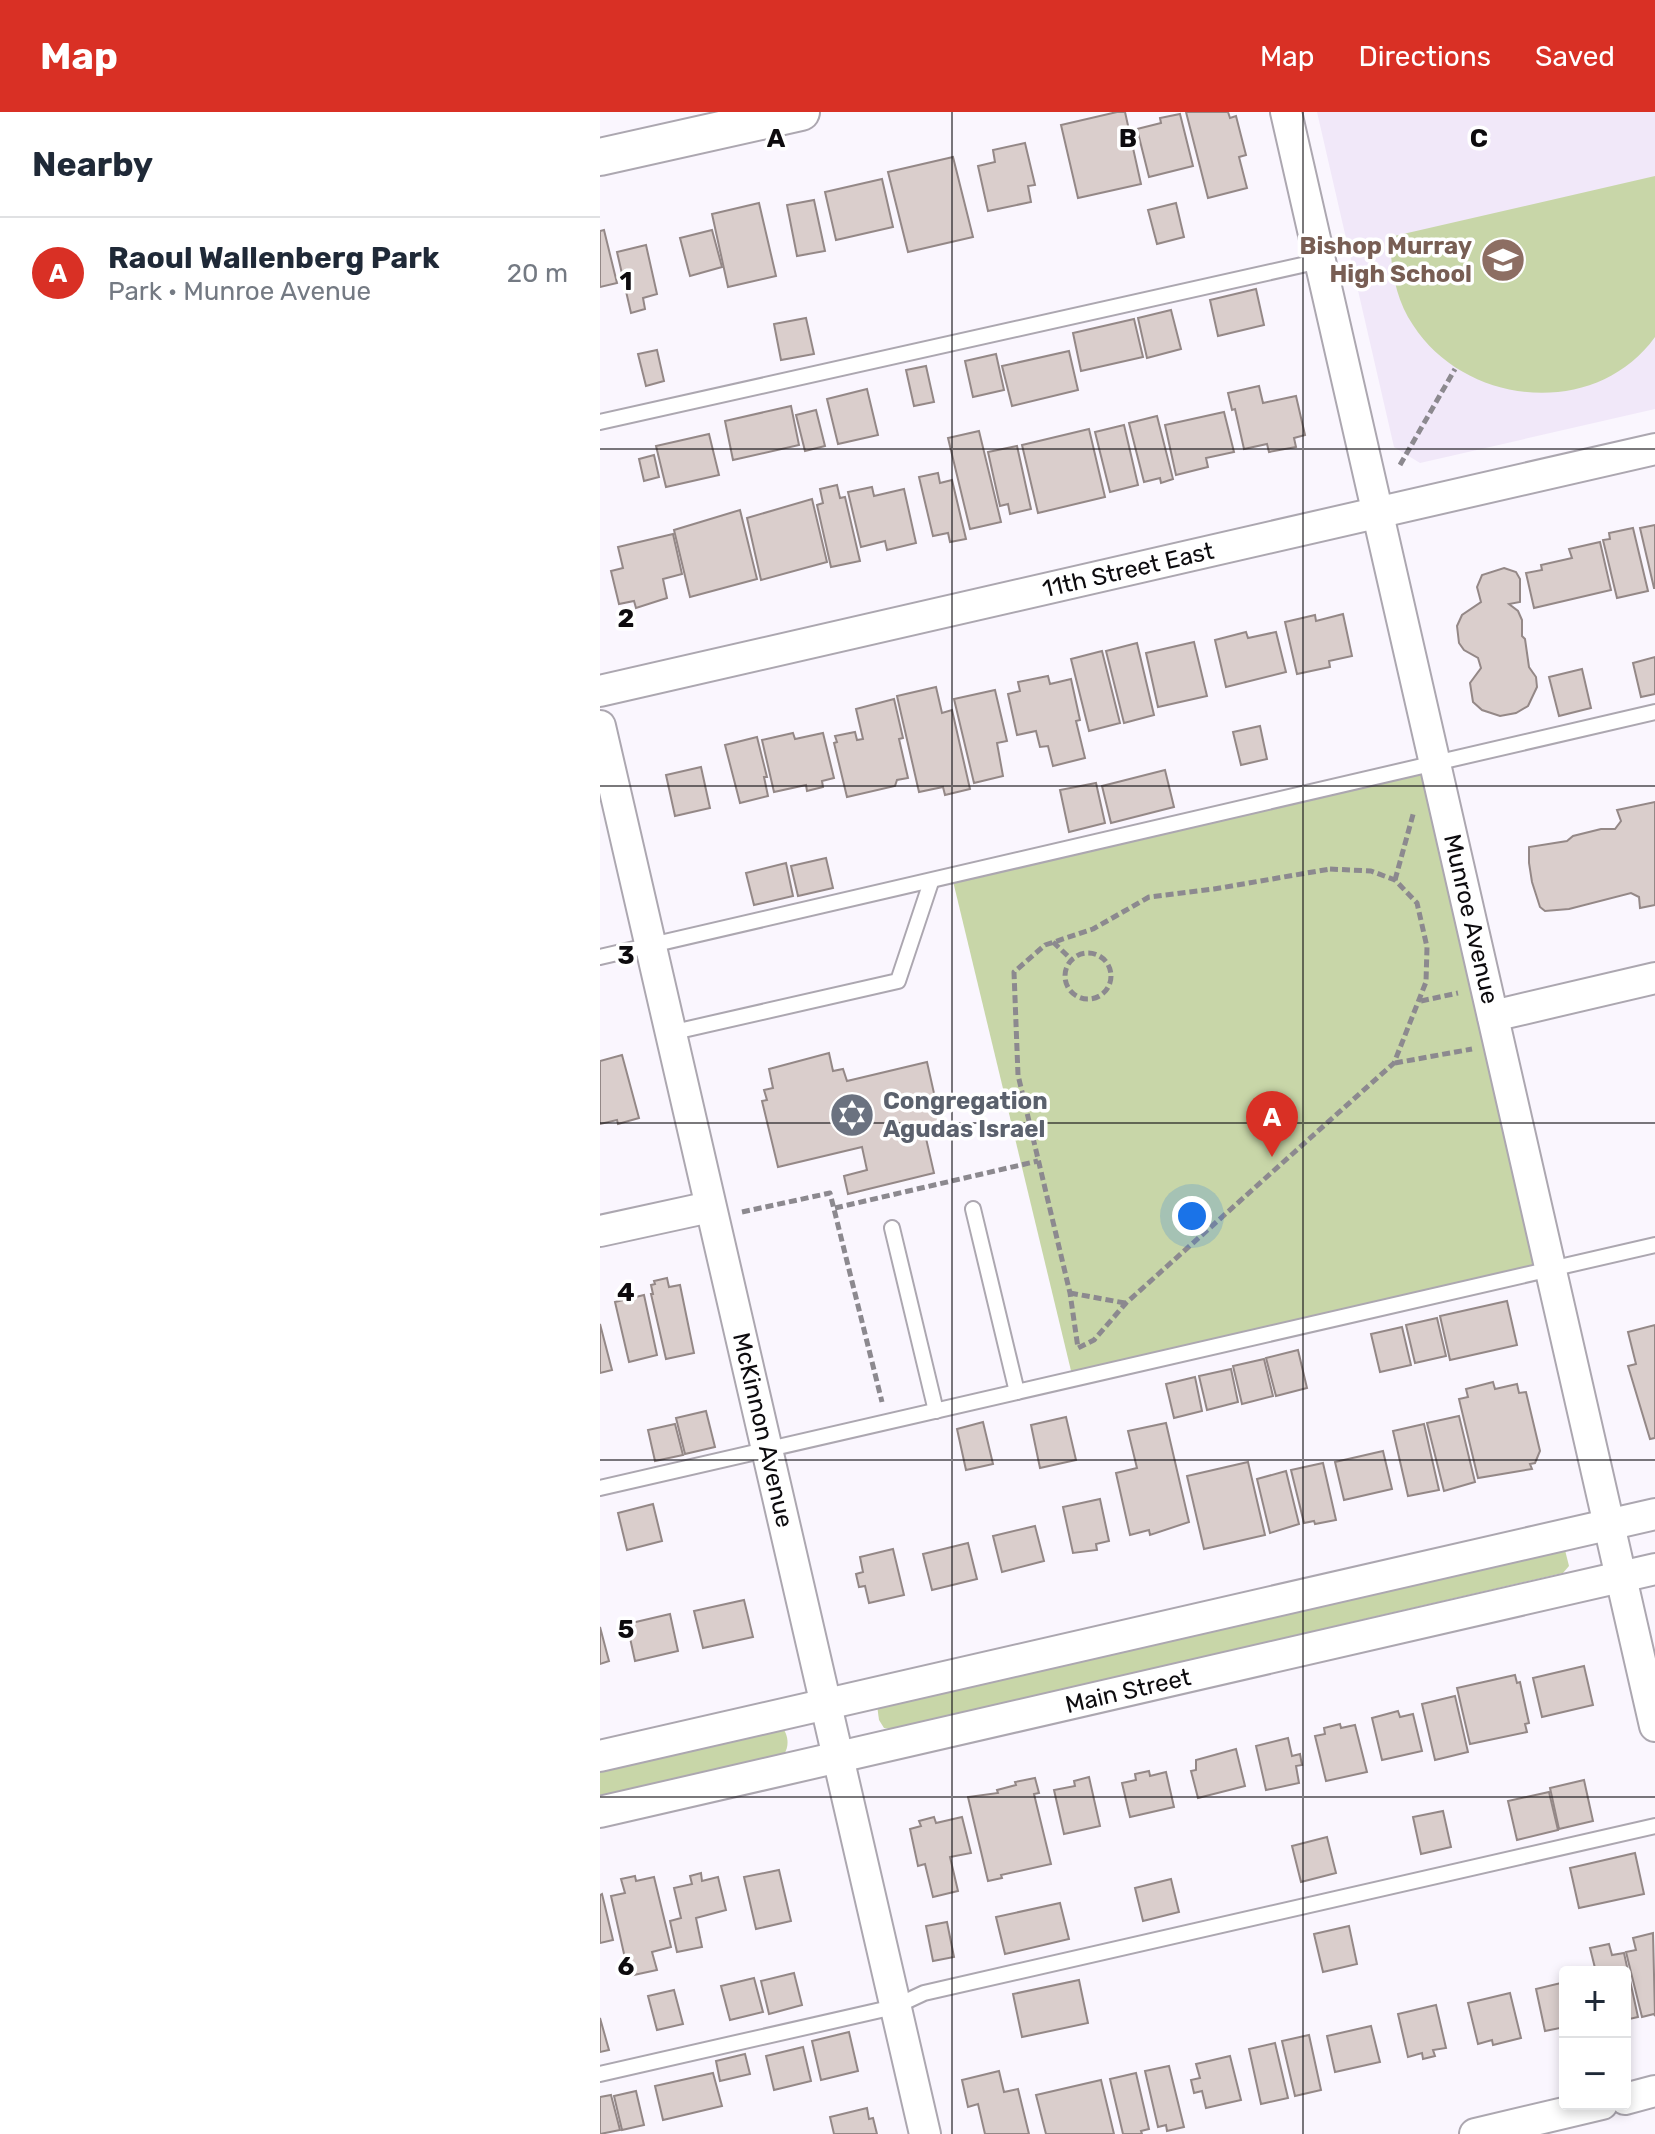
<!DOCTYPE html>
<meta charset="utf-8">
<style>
:root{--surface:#fff;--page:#f2f2f3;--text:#1f2937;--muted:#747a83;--line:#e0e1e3;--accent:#d93025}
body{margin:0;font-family:Rubik,sans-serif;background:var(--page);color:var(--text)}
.controls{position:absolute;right:24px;bottom:24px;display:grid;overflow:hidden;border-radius:8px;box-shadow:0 4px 12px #0003}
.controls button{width:72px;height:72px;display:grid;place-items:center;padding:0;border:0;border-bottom:2px solid var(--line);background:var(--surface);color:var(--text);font:40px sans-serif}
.you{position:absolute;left:592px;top:1104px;width:28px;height:28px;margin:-20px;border:6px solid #fff;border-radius:50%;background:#1a73e8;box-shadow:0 0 0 12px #1a73e833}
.badge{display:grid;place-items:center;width:52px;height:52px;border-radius:50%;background:var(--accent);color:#fff;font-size:26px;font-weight:700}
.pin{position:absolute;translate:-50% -66px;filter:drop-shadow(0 2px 4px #0008)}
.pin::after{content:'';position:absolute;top:42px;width:28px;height:24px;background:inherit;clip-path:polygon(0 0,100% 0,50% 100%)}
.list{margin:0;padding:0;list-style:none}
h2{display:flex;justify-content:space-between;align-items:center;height:104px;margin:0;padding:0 32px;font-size:34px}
h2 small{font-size:26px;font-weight:400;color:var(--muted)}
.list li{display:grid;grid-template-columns:52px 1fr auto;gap:24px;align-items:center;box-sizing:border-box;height:112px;padding:0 32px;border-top:2px solid var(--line)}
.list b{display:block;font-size:30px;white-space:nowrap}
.list p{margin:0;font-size:26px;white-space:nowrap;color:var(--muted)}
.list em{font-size:26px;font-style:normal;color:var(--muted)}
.map{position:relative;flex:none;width:1055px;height:2022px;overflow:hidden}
header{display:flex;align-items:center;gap:48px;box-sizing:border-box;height:112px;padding:0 40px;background:var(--accent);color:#fff}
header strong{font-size:38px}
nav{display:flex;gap:44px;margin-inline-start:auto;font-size:28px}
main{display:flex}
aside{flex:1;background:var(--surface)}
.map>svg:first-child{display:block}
</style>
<header>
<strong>Map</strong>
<nav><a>Map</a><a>Directions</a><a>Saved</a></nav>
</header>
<main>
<aside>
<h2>Nearby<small></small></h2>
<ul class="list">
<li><span class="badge">A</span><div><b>Raoul Wallenberg Park</b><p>Park · Munroe Avenue</p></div><em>20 m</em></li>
</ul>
</aside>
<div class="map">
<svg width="1055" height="2022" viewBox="0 0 1055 2022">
<rect width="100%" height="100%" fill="#faf6fe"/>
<path fill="#f1e8f9" d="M717,0H1055V297L820,351L794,335Z"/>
<g fill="#c8d6a8">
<path d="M1055,64V225C996,307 866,295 813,213C795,186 791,157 790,125Z"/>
<path d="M834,650L949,1157L473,1267L352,765Z"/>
<path d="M965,1438L969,1454L963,1461L290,1617L284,1616L279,1608L277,1593Z"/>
<path d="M181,1614C188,1621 190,1634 184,1642L0,1684V1655Z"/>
</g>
<g fill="#dacecc" stroke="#948887" stroke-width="2">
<path d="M517,0H525L541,72L478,86L461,13Z"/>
<path d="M586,0H628L630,6L636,4L646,43L639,45L647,76L608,86Z"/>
<path d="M580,2L593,54L549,65L537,17L561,11L560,6Z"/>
<path d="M425,31L435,73L428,74L431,90L388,99L378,54L395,50L393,38Z"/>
<path d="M353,45L373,125L308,140L288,60Z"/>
<path d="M282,67L293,115L236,128L225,80Z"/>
<path d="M214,88L225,139L197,144L187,93Z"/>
<path d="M159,91L176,164L128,175L112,102Z"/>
<path d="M576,91L584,125L557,132L548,98Z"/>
<path d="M4,118L17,171L0,175V119Z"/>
<path d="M112,118L122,155L90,164L80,126Z"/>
<path d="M46,133L57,182L43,186L45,197L31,201L17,140Z"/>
<path d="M656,177L664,213L618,224L610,188Z"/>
<path d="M571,198L581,237L547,246L538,206Z"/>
<path d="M206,206L214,242L181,248L174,212Z"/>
<path d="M534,207L543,245L481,259L473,221Z"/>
<path d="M57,238L64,269L46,274L38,242Z"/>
<path d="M469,239L478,278L412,294L402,254Z"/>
<path d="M396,242L404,278L373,285L365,249Z"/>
<path d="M326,254L334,290L314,294L306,258Z"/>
<path d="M659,274L663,291L696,284L705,323L694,326L696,335L669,340L667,332L644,337L635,297L632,298L628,281Z"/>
<path d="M267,277L278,323L238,332L227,287Z"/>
<path d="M191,294L199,333L133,348L125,309Z"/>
<path d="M216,298L225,334L205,339L196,303Z"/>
<path d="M624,300L634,340L606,346L608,355L576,363L565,313Z"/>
<path d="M557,304L573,367L561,371L560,366L544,370L529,311Z"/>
<path d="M524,313L538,373L510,380L495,320Z"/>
<path d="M489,317L505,385L438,401L422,333Z"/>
<path d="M379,319L401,410L370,417L348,326Z"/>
<path d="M109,322L119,363L66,375L56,334Z"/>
<path d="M417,334L431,397L410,402L408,392L400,394L388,340Z"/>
<path d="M54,343L59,365L44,369L39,347Z"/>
<path d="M338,361L340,371L352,368L366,427L350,430L348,421L333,424L319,365Z"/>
<path d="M237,373L240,386L245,385L260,449L231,455L217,393L223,391L220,377Z"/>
<path d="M272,375L274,384L304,377L316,431L287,438L285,429L261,435L248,380Z"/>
<path d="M212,387L227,450L161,468L147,406Z"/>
<path d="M140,398L157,467L90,485L74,418Z"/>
<path d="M1055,413V476H1054L1040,416Z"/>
<path d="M1033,416L1048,479L1017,486L1003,428L1010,427L1009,421Z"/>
<path d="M73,422L82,462L63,467L67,486L36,496L34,489L19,492L11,459L23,456L18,435Z"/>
<path d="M1000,430L1011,478L934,496L926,461L942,458L941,453L972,446L969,437Z"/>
<path d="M904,456L916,460L920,467V490L909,492L918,499L922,508V524L925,527L929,555L936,565L937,575L928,594L916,601L900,604L882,598L873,590L870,571L881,556L878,546L864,538L859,531L857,514L862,503L881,490L877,475L882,463Z"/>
<path d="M743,502L752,544L729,549L730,555L697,562L685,510L715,503L716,509Z"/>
<path d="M646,520L648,526L676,520L686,560L626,575L615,528Z"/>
<path d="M594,530L607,584L558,595L546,541Z"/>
<path d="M537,531L554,603L524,611L506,539Z"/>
<path d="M502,539L520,611L489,619L471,547Z"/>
<path d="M1055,545V582L1041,585L1033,551Z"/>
<path d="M982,557L991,596L959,604L949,565Z"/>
<path d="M448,564L450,572L471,567L480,608L476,609L485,646L453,654L448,634L440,635L436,619L417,623L408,582L420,579L418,570Z"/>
<path d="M336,575L342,601L352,598L370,677L345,683L343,675L319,680L297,584Z"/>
<path d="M395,578L407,629L397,631L403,664L374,671L354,587Z"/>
<path d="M294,587L303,626L299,627L308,666L297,668L295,674L247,685L234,631L237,630L235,624L255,620L257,628L263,627L256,597Z"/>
<path d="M660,614L667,647L641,653L633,620Z"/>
<path d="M193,621L195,627L223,621L234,666L222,669L223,675L207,679L206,673L174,680L162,628Z"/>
<path d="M157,625L167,665H164L168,684L140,691L125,633Z"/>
<path d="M101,655L110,696L75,704L66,663Z"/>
<path d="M565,658L574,695L511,711L502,674Z"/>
<path d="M496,671L505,711L469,720L460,678Z"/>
<path d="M1055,690V793L1040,796L1039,785L1031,781L969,797L945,799L940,795L932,770L929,751V735L967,729L973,724L1001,717H1015L1021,709L1017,698Z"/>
<path d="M226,746L233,776L198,784L191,754Z"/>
<path d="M186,751L193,784L154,793L146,761Z"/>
<path d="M229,941L233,959L243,957L247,969L327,950L342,1017L325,1022L334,1061L248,1082L244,1064L267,1058L262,1035L178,1055L162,989L167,988L164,978L173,976L169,957Z"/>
<path d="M22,943L39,1006L18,1012L17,1008L0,1012V949Z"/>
<path d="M67,1166L69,1175L80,1173L94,1241L66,1247L51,1182H53L51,1173L55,1172L54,1169Z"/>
<path d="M44,1183L57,1243L29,1250L15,1190Z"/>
<path d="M907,1189L917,1233L850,1248L840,1204Z"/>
<path d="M837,1206L846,1244L815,1251L806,1213Z"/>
<path d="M0,1212L12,1258L0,1261Z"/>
<path d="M1055,1213V1326L1050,1327L1028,1254L1036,1252L1028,1220Z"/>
<path d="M802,1215L811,1253L780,1260L771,1222Z"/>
<path d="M698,1238L707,1276L676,1284L666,1246Z"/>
<path d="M664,1247L673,1284L642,1292L633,1254Z"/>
<path d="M631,1257L638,1290L607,1298L599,1264Z"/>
<path d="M595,1265L602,1299L574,1306L566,1272Z"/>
<path d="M893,1270L895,1277L917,1272L919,1281L926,1280L940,1339L935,1351L930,1352L932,1357L878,1366L859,1287L868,1285L866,1277Z"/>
<path d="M106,1299L115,1335L85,1342L76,1306Z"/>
<path d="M859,1304L875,1370L844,1379L827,1311Z"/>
<path d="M466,1305L476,1348L440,1356L431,1313Z"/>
<path d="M383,1310L393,1352L366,1358L357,1317Z"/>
<path d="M566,1311L589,1410L550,1423L549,1418L530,1423L516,1361L537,1356L528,1319Z"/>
<path d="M75,1312L83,1343L55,1349L48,1318Z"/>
<path d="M824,1312L839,1378L808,1384L793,1319Z"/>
<path d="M783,1339L792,1377L744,1388L735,1350Z"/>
<path d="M648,1350L665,1423L604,1437L587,1364Z"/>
<path d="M723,1351L736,1408L715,1412L714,1409L704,1411L691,1358Z"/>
<path d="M686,1359L699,1412L670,1421L657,1367Z"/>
<path d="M500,1387L509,1429L496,1432L497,1438L473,1441L463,1395Z"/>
<path d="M53,1392L62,1429L27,1438L18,1401Z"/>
<path d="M435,1414L444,1449L402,1460L393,1424Z"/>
<path d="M368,1431L377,1467L332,1478L323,1442Z"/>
<path d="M293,1437L304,1483L269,1491L265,1474L259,1475L256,1462L263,1460L260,1445Z"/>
<path d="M144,1488L153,1525L103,1536L94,1499Z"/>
<path d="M70,1502L78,1539L35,1549L27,1512Z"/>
<path d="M0,1515L9,1549L0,1552Z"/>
<path d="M984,1554L993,1593L942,1605L933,1566Z"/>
<path d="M915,1563L917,1571L920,1570L929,1611L925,1612L927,1620L870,1632L857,1576Z"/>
<path d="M855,1584L868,1640L835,1648L822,1592Z"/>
<path d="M798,1599L800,1605L813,1602L822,1639L782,1648L772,1606Z"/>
<path d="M740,1612L741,1616L755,1613L767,1660L726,1669L715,1624L725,1622L724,1616Z"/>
<path d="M688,1626L692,1644L700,1642L702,1653L696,1654L699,1671L666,1678L656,1634Z"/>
<path d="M636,1637L645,1674L598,1686L591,1659L596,1658V1648Z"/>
<path d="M549,1659L550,1664L566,1660L574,1695L530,1705L522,1671L536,1668L535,1662Z"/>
<path d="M489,1665L500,1714L464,1722L454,1678L475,1674L474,1669Z"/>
<path d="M435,1666L439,1681L434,1682L451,1752L401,1763L402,1766L388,1769L368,1685L398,1681L397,1678L416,1673L415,1670Z"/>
<path d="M984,1668L993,1709L959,1717L950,1676Z"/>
<path d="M949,1680L958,1718L917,1728L908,1689Z"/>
<path d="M843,1699L851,1735L821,1742L813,1705Z"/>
<path d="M334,1705L336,1711L362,1705L371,1741L350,1745L358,1779L333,1785L325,1752L318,1754L310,1717L321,1714L319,1709Z"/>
<path d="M727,1725L736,1761L701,1770L692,1734Z"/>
<path d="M1035,1741L1044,1782L979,1796L970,1756Z"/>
<path d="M179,1758L191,1809L156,1817L144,1765Z"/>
<path d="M101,1761L102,1769L118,1765L126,1798L96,1806L102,1835L77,1840L70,1809L81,1806L74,1776L92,1772L90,1764Z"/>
<path d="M35,1764L36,1769L54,1765L71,1835L52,1840L57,1858L29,1864L11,1784L25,1781L21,1767Z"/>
<path d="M571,1767L579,1800L543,1809L535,1776Z"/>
<path d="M2,1782L13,1828L0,1831V1783Z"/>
<path d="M460,1791L469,1827L405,1842L396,1805Z"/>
<path d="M347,1810L354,1845L333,1849L326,1814Z"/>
<path d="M749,1814L757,1852L723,1860L714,1822Z"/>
<path d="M1053,1821L1055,1904L1054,1902L1042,1905L1026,1840L1036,1838L1033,1826Z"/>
<path d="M1009,1832L1012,1843L1024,1841L1038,1905L1025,1908V1860H996L990,1836Z"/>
<path d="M194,1861L202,1893L169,1902L161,1869Z"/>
<path d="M154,1866L163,1900L130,1908L121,1874Z"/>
<path d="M479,1868L488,1911L422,1925L413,1882Z"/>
<path d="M965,1870V1915L945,1919L936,1877Z"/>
<path d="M74,1878L83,1912L57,1918L48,1884Z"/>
<path d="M910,1881L921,1926L893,1933L892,1928L878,1932L868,1891Z"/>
<path d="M836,1893L846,1936L833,1938L835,1944L823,1947L822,1941L808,1945L798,1902Z"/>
<path d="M0,1906L9,1938L0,1940Z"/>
<path d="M771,1914L780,1950L735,1960L727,1924Z"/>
<path d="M249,1920L258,1959L221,1968L212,1929Z"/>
<path d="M709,1923L721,1978L695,1984L682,1929Z"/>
<path d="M675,1931L688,1986L661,1992L649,1937Z"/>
<path d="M203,1935L211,1969L174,1978L166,1944Z"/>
<path d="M145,1942L150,1962L120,1969L116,1949Z"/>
<path d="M630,1944L641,1988L606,1996L602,1979L594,1981L591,1968L600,1966L596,1952Z"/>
<path d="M569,1954L584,2015L567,2019L566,2013L558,2015L545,1959Z"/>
<path d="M399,1959L404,1980L418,1977L429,2022H385L378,1992L368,1995L362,1968Z"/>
<path d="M113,1961L122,1994L63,2008L55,1974Z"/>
<path d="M536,1961L549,2017L541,2019L542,2022H523L510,1967Z"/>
<path d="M501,1968L514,2022H446L436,1983Z"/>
<path d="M36,1979L44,2013L22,2018L14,1984Z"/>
<path d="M11,1983L20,2018L0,2022V1985Z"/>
<path d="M267,1996L269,2007L273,2006L277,2022H234L230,2005Z"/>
</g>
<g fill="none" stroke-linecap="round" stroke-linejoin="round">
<g stroke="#aca7b0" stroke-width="18">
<g id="service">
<path d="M0,310L720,149"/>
<path d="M0,845L1055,600"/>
<path d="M70,921L298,869L331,770"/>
<path d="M373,1097L417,1280"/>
<path d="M292,1116L336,1299"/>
<path d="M0,1376L1055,1133"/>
<path d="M0,1962L294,1895L324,1881L1055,1714"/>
</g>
</g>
<g stroke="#aca7b0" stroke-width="34">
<g id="minor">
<path d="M686,0L1055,1614"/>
<path d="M0,579L1055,337"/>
<path d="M0,614L325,2022"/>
<path d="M893,904L1055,866"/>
<path d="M0,1119L110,1095"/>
<path d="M0,1644L1055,1402"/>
<path d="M0,1700L1055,1457"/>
<path d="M1025,1987L1055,1979"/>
<path d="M875,2022L1002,1992"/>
</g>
</g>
<g stroke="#aca7b0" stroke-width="40">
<path id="tertiary" d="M0,45L201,0"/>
</g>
<g stroke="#8c898f" stroke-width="5" stroke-dasharray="8 4" stroke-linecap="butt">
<path d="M800,353L855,257"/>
<path d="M730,757L771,759L795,768L817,791L827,835L826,870L794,951L526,1191L494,1228L478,1236L470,1181L418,963L414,860L445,833L493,817L549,785L614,777Z"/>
<path d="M795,768L814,699"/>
<path d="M453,830L472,848"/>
<circle cx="488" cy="864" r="23"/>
<path d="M821,889L858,881"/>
<path d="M795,951L872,937"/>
<path d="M235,1096L438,1049"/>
<path d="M142,1100L230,1081L282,1290"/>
<path d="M470,1181L525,1191"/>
</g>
<use href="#service" stroke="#fff" stroke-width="14"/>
<use href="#minor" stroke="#fff" stroke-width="30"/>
<use href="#tertiary" stroke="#fff" stroke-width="36"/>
</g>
<path fill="none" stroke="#0d0b0e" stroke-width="2" stroke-opacity="0.55" d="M352,0V2022M703,0V2022M0,337H1055M0,674H1055M0,1011H1055M0,1348H1055M0,1685H1055"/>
<defs>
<g id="school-disc" transform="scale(2.3)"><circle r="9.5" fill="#8d6e63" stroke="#fff"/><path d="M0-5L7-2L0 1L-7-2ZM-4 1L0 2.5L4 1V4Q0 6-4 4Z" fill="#fff"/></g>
<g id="synagogue-disc" transform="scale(2.3)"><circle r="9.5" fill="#6b7280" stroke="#fff"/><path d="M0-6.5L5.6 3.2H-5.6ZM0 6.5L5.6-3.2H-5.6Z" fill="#fff"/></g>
</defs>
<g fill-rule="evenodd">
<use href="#school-disc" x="903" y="148"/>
<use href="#synagogue-disc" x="252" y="1003"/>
</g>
<g text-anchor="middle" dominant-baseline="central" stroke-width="7" stroke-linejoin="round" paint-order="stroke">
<g font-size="24" font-weight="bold" fill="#785e54" stroke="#fff" text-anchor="end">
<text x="872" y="134">Bishop Murray<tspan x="872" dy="28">High School</tspan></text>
</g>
<g font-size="24" fill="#0d0b0e" stroke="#fff">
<text transform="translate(528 458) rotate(-13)">11th Street East</text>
<text transform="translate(871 807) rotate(77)">Munroe Avenue</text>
<text transform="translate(163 1318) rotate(77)">McKinnon Avenue</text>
<text transform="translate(528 1579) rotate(-13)">Main Street</text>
</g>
<g font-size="24" font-weight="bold" fill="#5b616d" stroke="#fff" text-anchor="start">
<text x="283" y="989">Congregation<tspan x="283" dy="28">Agudas Israel</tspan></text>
</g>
</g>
<g font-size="26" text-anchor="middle" font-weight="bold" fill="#0d0b0e" stroke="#fff" stroke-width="7" stroke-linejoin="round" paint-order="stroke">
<text x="176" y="35">A</text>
<text x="528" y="35">B</text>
<text x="879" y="35">C</text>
<text x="26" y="178">1</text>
<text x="26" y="515">2</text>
<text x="26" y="852">3</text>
<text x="26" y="1189">4</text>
<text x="26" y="1526">5</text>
<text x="26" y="1863">6</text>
</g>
</svg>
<div class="controls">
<button>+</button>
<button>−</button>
</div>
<div class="you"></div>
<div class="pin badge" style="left:672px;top:1045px">A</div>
</div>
</main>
